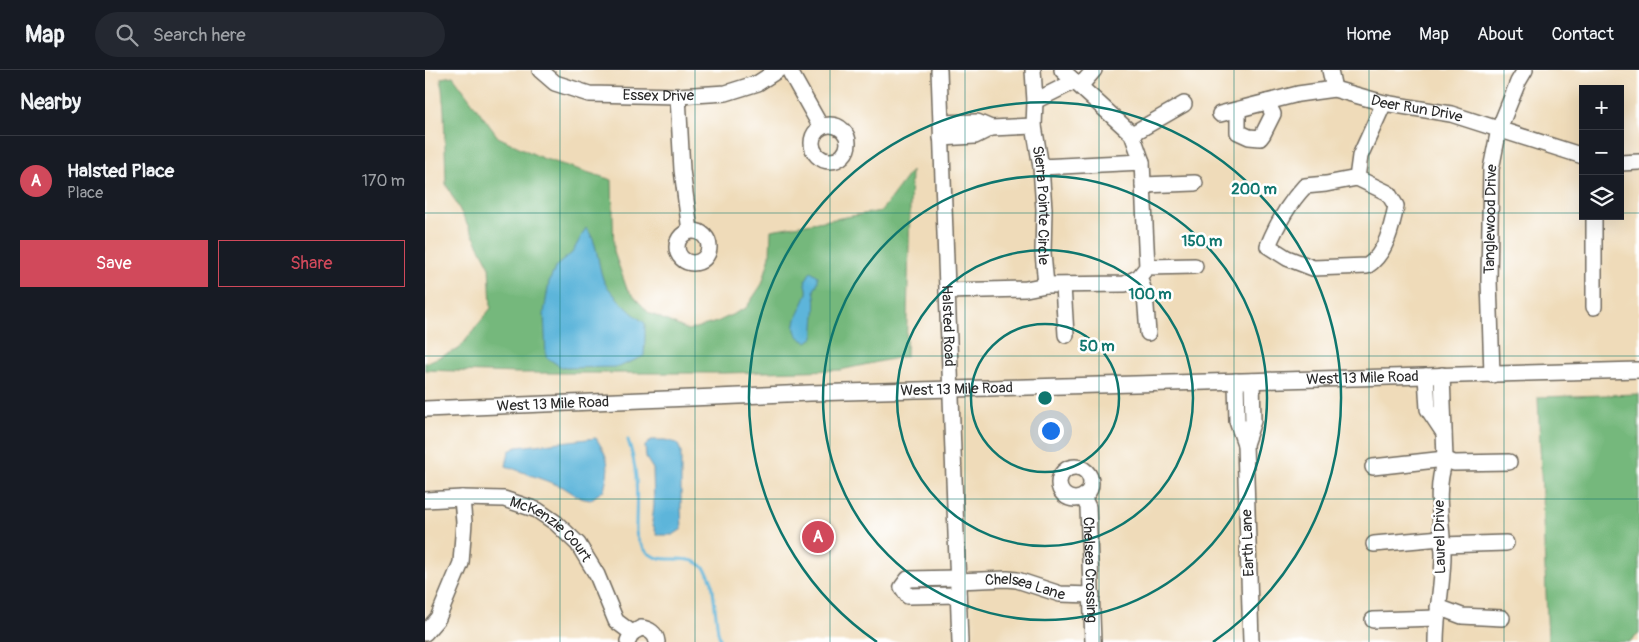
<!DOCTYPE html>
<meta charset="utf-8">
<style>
:root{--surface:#171b24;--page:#242831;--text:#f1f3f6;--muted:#9ea1a6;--line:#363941;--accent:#d1495b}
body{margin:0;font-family:Pangolin,sans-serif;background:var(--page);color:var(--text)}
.controls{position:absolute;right:15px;top:15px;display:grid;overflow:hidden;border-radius:0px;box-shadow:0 5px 20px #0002}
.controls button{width:45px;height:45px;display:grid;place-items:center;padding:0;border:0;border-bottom:1px solid var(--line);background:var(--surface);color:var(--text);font:25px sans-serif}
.you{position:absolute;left:625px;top:360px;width:18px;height:18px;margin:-12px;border:4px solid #fff;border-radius:50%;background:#1a73e8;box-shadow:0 0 0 8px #1a73e833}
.badge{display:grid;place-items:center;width:32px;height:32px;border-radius:50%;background:var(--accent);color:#fff;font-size:16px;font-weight:700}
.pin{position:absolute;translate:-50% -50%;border:2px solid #fff;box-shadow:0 1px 5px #0006}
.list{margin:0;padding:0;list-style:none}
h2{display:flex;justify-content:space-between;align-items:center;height:65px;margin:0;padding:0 20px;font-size:21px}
h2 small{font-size:16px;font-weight:400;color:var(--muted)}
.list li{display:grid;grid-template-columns:32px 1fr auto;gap:15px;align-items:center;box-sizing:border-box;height:90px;padding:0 20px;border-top:1px solid var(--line)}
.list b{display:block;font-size:19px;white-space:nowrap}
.list p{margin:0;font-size:16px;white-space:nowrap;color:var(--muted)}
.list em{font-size:16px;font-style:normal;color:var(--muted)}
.actions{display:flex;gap:10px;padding:15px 20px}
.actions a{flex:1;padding:11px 0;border:1px solid var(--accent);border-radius:0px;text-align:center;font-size:18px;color:var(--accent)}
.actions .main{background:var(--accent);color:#fff}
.icon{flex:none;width:28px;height:28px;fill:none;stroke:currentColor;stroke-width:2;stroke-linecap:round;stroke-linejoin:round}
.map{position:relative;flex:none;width:1214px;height:572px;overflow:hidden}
header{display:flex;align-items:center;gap:30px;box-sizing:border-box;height:70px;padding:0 25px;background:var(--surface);border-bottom:1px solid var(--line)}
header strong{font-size:24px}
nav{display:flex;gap:28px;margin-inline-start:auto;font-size:18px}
.search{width:350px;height:45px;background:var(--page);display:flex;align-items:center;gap:12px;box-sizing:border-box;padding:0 18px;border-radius:28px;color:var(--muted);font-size:19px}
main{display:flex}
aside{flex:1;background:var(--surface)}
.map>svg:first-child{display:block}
</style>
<header>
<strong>Map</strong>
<div class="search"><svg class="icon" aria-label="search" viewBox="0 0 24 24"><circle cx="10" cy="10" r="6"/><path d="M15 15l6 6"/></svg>Search here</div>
<nav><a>Home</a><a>Map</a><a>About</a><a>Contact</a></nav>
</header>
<main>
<aside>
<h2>Nearby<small></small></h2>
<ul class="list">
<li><span class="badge">A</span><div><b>Halsted Place</b><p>Place</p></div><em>170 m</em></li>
</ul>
<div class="actions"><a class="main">Save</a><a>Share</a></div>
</aside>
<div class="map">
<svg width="1214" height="572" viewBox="0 0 1214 572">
<rect width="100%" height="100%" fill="#fff"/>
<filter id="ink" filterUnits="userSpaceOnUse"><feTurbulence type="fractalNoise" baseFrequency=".02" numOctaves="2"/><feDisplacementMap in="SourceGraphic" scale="10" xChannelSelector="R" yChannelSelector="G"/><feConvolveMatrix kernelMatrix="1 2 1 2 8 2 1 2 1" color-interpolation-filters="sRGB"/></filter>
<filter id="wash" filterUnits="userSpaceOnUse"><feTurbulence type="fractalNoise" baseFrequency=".0096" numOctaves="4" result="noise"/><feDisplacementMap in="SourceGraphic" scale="20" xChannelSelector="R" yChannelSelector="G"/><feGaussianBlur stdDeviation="1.12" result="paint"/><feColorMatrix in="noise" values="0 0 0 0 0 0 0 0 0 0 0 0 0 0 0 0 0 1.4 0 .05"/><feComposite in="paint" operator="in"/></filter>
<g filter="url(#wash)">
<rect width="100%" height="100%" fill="#efdbb9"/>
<g fill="#74b87b" stroke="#507253">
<path d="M28,6L73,67L117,88L187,110L189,182L202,219L224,243L263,260L292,252L321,238L337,214L345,186L346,160L456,141L486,101L481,286L415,300L299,303H93L0,300V293L34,279L66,238L64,195L21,114L19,40L16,8Z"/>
<path d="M1214,324V564L1204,572H1123L1113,327Z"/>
</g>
<g fill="#5db5da" stroke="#447082">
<path d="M161,158C173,171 172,192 178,209C181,219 210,247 220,253V268L219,286L194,297L141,298L136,297L121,287L119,243L124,212L131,196L147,183Z"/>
<path d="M386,201L393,206V212L389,220C393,235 388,252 389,267L382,272C357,261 377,241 382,223C383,219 381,215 380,211Z"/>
<path d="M171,368C185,390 185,395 179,420L165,430L155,428L138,417L81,396L84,381L92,377Z"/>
<path d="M226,370H240L252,373L256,381V438L257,459L248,465H232L227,452L229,435L228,399L221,388L220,376Z"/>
</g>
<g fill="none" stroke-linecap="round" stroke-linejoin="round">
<path stroke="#5db5da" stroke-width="3" d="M203,370C215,405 211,427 211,462C212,468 214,471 217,476C235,505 272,470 287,512L293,562L296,572"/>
</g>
</g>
<g filter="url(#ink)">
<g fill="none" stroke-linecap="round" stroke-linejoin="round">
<g stroke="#70695d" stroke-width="18">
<g id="minor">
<path id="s1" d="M115,0L130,13L164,24L253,26L301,23L333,13L353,0"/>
<path d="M364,0L396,57"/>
<path id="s2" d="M514,0L535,572"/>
<path id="s3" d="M608,0L610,31L609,56L616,97L619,139L618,183L621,215"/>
<path d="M905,0L909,19"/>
<path d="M656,15L669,0"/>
<path d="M253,26L257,100L265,161"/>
<path d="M610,31L650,11"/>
<path d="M813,40V62L824,67L835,68L838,64L848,44L842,32"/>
<path id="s4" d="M795,44L873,24L909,19L959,33L1026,44L1158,86"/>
<path d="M516,53L552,52L566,58L550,66L516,68"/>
<circle cx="405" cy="73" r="18"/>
<path d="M566,58L609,56"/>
<path d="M707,64L759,34"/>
<path d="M1195,93L1214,92"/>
<path d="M616,97L717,92"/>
<path d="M932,108L963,123L971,136C967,156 961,184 942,196L888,198L862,188L843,176C852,154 864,133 880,116L901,114L932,108L935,86L959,33"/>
<path d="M718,115L770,113"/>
<circle cx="268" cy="177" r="16"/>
<path d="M722,197L770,196"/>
<path d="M714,207L720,224L723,263"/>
<path d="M638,216L641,265"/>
<path d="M522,221L601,219L621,215L700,214L714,207L722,197L717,92L707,64L637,0"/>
<path d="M1169,237V146"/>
<path id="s5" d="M1067,305L1064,210L1066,99L1074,59L1093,12L1100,0"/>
<path d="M1001,306L1003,339L1019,363"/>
<path d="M811,311L812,351L820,374"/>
<path id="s6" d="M0,339L385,323L1214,300"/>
<circle cx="650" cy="413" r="16"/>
<path d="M948,397L1020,389L1029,393L1084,392"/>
<path id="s7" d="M658,427L663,437L668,572"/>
<path id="s8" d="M0,430L37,428L79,429L112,440L131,453L153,474L172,505L191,551L207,563"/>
<path d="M949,474L1016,468"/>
<path d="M1017,475L1081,473"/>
<path d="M532,508L483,509L477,517L483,526L533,525"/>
<path id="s9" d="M532,511L582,509L592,510L635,524L667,525"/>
<path d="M1013,537L1037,546L1077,548"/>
<path d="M948,550L1012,548"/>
<path d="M0,563L13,548L36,493L39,452L37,428"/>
<path d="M203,571L207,563L216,558C224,559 231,563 232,572"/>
<path d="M826,572L820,374L828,351L827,311"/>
<path d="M1011,572C1011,543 1018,513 1018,484C1017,448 1009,425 1020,389L1017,305"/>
</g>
</g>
<use href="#minor" stroke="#fff" stroke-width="15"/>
</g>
</g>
<path fill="none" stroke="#0f766e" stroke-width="1" stroke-opacity="0.55" d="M135,0V572M270,0V572M405,0V572M540,0V572M674,0V572M809,0V572M944,0V572M1079,0V572M0,143H1158M1195,143H1214M0,286H1214M0,429H1214"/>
<g fill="none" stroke="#0f766e" stroke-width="2.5">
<circle cx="620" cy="328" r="74"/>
<circle cx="620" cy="328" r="148"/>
<circle cx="620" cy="328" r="222"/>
<path d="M452 572A296 296 0 1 1 788 572"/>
</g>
<g text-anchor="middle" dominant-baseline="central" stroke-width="5" stroke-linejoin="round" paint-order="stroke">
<g font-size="15" fill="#2b2b2b" stroke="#fff">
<text stroke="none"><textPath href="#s1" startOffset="125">Essex Drive</textPath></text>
<text stroke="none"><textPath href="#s4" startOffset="202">Deer Run Drive</textPath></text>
<text stroke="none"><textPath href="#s3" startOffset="136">Sierra Pointe Circle</textPath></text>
<text stroke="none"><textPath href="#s5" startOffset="156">Tanglewood Drive</textPath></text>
<text stroke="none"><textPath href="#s2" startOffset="256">Halsted Road</textPath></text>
<text stroke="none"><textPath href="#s6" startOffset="938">West 13 Mile Road</textPath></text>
<text stroke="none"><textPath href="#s6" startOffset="532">West 13 Mile Road</textPath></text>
<text stroke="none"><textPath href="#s6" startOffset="128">West 13 Mile Road</textPath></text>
<text stroke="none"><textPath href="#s8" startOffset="136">McKenzie Court</textPath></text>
<text transform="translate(1015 467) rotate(-91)">Laurel Drive</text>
<text transform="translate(823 473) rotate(-92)">Earth Lane</text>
<text stroke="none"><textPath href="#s7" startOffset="74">Chelsea Crossing</textPath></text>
<text stroke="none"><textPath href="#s9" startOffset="69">Chelsea Lane</textPath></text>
</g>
</g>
<circle cx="620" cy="328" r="8" fill="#0f766e" stroke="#fff" stroke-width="2.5"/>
<g font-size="15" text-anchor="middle" font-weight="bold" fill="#0f766e" stroke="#fff" stroke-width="5" stroke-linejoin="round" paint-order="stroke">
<text x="829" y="124">200 m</text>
<text x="777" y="176">150 m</text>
<text x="725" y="229">100 m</text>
<text x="672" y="281">50 m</text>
</g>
</svg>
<div class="controls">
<button>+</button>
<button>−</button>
<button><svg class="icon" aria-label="layers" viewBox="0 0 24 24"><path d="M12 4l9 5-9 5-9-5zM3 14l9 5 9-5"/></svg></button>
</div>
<div class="you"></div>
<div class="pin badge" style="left:393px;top:467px">A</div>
</div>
</main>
